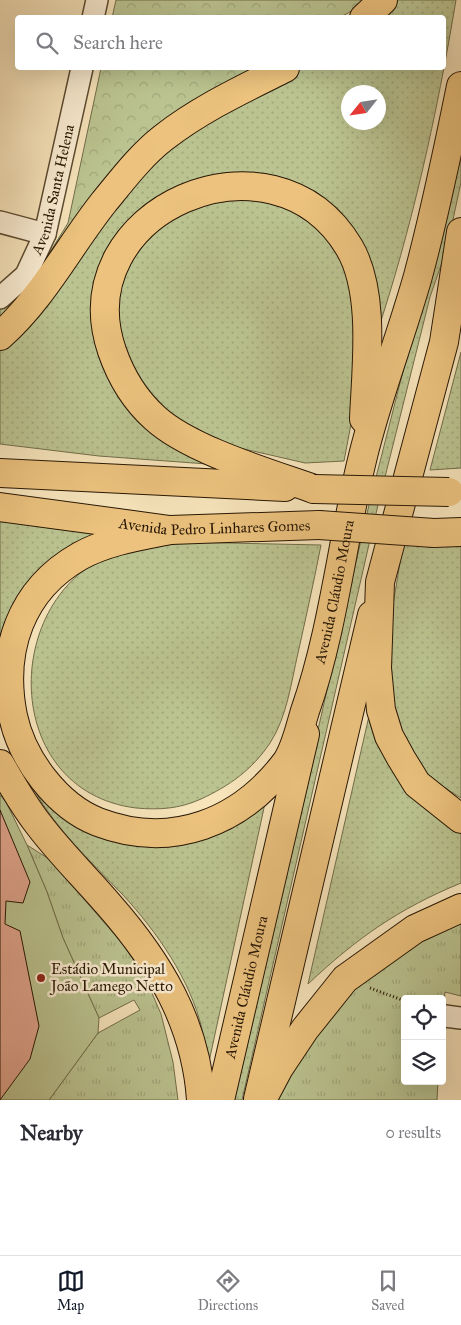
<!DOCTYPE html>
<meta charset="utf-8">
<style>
:root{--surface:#fff;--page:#f2f2f3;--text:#2b2b33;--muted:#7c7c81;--line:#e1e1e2;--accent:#111827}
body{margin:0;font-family:"IM FELL Great Primer",serif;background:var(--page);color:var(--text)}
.controls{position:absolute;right:15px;bottom:15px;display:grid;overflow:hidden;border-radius:5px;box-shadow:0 5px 20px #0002}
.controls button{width:45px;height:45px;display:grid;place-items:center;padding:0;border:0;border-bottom:1px solid var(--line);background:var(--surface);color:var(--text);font:25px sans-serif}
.compass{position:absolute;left:341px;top:85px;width:45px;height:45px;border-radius:50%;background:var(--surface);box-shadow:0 5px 20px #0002;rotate:240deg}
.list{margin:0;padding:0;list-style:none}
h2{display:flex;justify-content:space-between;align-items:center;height:65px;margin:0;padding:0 20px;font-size:21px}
h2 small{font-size:16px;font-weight:400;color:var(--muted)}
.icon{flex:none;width:28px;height:28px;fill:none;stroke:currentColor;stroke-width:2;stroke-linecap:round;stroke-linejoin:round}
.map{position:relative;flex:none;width:461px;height:1100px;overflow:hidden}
.search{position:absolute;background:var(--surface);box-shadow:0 5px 20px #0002;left:15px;right:15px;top:15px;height:55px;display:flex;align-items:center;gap:12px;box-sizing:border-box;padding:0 18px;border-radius:5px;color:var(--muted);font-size:19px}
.sheet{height:155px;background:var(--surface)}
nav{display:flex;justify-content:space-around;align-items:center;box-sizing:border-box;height:70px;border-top:1px solid var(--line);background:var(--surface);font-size:14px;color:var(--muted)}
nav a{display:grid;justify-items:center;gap:2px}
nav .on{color:var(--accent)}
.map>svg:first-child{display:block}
</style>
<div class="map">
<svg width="461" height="1100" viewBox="0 0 461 1100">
<defs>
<pattern id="grass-tufts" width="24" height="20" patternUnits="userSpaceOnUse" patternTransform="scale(1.25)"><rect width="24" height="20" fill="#bbc491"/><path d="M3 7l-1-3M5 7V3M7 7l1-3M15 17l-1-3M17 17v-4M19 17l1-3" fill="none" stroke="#a1a87b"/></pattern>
<pattern id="forest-crowns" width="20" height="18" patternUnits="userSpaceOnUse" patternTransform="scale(1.25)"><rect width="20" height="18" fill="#bbc491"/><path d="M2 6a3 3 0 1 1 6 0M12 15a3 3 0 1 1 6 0" fill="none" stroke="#a1a87b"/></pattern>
<pattern id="garden-dots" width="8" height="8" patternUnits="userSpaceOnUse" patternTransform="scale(1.25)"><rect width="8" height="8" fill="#bbc491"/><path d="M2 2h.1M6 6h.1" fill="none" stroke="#a1a87b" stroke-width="1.8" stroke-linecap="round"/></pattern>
</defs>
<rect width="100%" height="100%" fill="#f7e4bb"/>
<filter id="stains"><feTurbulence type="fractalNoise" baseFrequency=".004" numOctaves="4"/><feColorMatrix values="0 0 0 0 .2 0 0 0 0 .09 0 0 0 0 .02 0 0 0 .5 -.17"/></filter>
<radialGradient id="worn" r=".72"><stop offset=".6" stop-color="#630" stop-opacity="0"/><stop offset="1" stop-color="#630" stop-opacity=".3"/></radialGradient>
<g fill="url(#grass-tufts)" stroke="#716d4a">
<path d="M27,845L49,859L122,943L145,977L161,1014L173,1062L178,1100H49L98,1033L140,1010L134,1000L99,1018L63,938L47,892Z"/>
<path d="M461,918V996L445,992L442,1028V999H405V1081H438L437,1100H274L290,1061L347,993L384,960Z"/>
</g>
<g fill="url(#forest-crowns)" stroke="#716d4a">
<path d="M116,0H365L355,9L341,17L112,18Z"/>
<path d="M101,68H257L0,323V309L29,286L68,223Z"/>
</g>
<g fill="url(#garden-dots)" stroke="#716d4a" fill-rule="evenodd">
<path d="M398,0H456C437,114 412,229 375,339L357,240L240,176L206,178L177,188L107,251L96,276L92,308L97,342L113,383L207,464L99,456L0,444V349L36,313L113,206L169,147L227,107L303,68H444V18L379,17ZM348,92H378V122H348Z"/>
<path d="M461,143V182L447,248L430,297L378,505L242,1100H234L369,505Z"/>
<path d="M239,196L292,207L318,228L341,253L353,284L359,382L344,461L305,463L231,446L174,420L155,406L123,353L117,318L120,285L136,252L158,226L188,210Z"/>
<path d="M461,352V468L430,470Z"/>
<path d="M0,520L104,534L19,597L3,630L0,642Z"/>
<path d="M461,539V798L434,781L410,753L395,728L385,654L403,544Z"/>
<path d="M181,542L321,545C314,581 306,617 298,653C291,683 287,717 270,743C252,770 229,786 201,799C179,809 159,810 136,808C0,791 0,596 115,553C135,546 160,545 181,542Z"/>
<path d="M374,694L384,738L461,814V883C398,909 357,938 308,984Z"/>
<path d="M34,790L64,812L129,838L267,794L207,1071C205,1057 205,1042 202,1029C190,979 157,932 123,895C91,862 57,830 34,790Z"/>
</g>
<path fill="#bbc491" stroke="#716d4a" d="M0,795L6,802L27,845L47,892L63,938L99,1018L98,1033L49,1100H0Z"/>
<path fill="#e1a58e" stroke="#271603" d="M0,810L30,882L23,903L6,901L5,924L20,931L39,1026L30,1059L0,1100Z"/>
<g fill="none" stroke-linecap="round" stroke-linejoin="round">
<g stroke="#5b4a31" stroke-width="24">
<g id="minor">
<path d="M93,18L97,0"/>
<path d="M0,222L45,234"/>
<path id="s1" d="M0,298L26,275L45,234L82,68"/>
<path d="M445,1016L461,1018"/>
</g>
</g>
<g stroke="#271603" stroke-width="30">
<g id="primary">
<path d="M258,1099L372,615"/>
<path id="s2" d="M220,1100L305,734"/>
</g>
</g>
<g stroke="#271603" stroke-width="30">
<g id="trunk">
<path d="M364,18L383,0"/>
<path d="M461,232L444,342L380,582L377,668L381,710L389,736L401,758L417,784L461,819"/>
<path d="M0,336C43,298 69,246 104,202C122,180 141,155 163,138C200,109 243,89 285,68"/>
<path d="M0,473L285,487"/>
<path d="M314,489C269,473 190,450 155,418C135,400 121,377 112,351C64,210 273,120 349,247C376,292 366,368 364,419"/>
<path id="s3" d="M0,507L170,530L319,525"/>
<path id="s4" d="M170,530C140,536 107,541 80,556C20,590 0,651 13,716C22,759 57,806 98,822C171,850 241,823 287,761C296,747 300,727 305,711C334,628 342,540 363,456C378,395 401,336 418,276C435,213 448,150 461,86"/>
<path d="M434,533L461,532"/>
<path d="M0,764C12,785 24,806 39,825C60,853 86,878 109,905C159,962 196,1023 201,1100"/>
<path d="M262,1100L279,1068L305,1029L345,979L415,929L461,908"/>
</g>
</g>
<path stroke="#271603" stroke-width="3" stroke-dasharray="1 2.5" stroke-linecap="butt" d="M370,988L405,1001"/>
<use href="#minor" stroke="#faedd3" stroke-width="21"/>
<use href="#primary" stroke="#ecc27e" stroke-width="28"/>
<use href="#trunk" stroke="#ecc27e" stroke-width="28"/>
<g stroke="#271603" stroke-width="30" stroke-linecap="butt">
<g id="trunk-bridge">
<path d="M314,489L449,492"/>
<path d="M319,525L434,533"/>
</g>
</g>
<use href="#trunk-bridge" stroke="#ecc27e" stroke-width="28"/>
</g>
<circle fill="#8f2418" stroke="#faedd3" stroke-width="2" cx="41" cy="978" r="5"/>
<g text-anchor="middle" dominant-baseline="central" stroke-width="5" stroke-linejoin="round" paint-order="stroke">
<g font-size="15" fill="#271603" stroke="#faedd3">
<text stroke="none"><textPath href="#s1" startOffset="125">Avenida Santa Helena</textPath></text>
<text stroke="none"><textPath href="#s3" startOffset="216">Avenida Pedro Linhares Gomes</textPath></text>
<text stroke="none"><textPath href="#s4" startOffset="812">Avenida Cláudio Moura</textPath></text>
<text stroke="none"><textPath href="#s2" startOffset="116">Avenida Cláudio Moura</textPath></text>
</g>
<g font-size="15" fill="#271603" stroke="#faedd3" text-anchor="start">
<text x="51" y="969">Estádio Municipal<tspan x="51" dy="17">João Lamego Netto</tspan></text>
</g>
</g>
<rect width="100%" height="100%" filter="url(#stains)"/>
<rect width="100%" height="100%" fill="url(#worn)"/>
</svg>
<div class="controls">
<button><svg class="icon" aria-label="locate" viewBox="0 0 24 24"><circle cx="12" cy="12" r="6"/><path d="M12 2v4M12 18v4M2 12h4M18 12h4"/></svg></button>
<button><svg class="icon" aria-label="layers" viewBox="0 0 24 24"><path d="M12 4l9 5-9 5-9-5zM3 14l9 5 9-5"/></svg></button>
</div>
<svg class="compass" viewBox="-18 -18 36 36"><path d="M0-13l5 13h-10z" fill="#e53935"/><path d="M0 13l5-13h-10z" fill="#7c7c81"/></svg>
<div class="search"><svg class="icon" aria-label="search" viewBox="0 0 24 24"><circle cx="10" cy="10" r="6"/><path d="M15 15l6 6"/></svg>Search here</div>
</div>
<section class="sheet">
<h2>Nearby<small>0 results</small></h2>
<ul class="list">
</ul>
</section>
<nav>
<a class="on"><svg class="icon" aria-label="map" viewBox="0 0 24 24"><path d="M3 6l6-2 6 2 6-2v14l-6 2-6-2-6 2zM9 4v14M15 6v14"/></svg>Map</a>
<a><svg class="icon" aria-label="directions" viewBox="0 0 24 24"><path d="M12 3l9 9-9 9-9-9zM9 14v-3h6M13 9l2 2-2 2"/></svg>Directions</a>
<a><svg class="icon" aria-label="saved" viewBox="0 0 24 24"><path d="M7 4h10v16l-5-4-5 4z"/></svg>Saved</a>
</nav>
